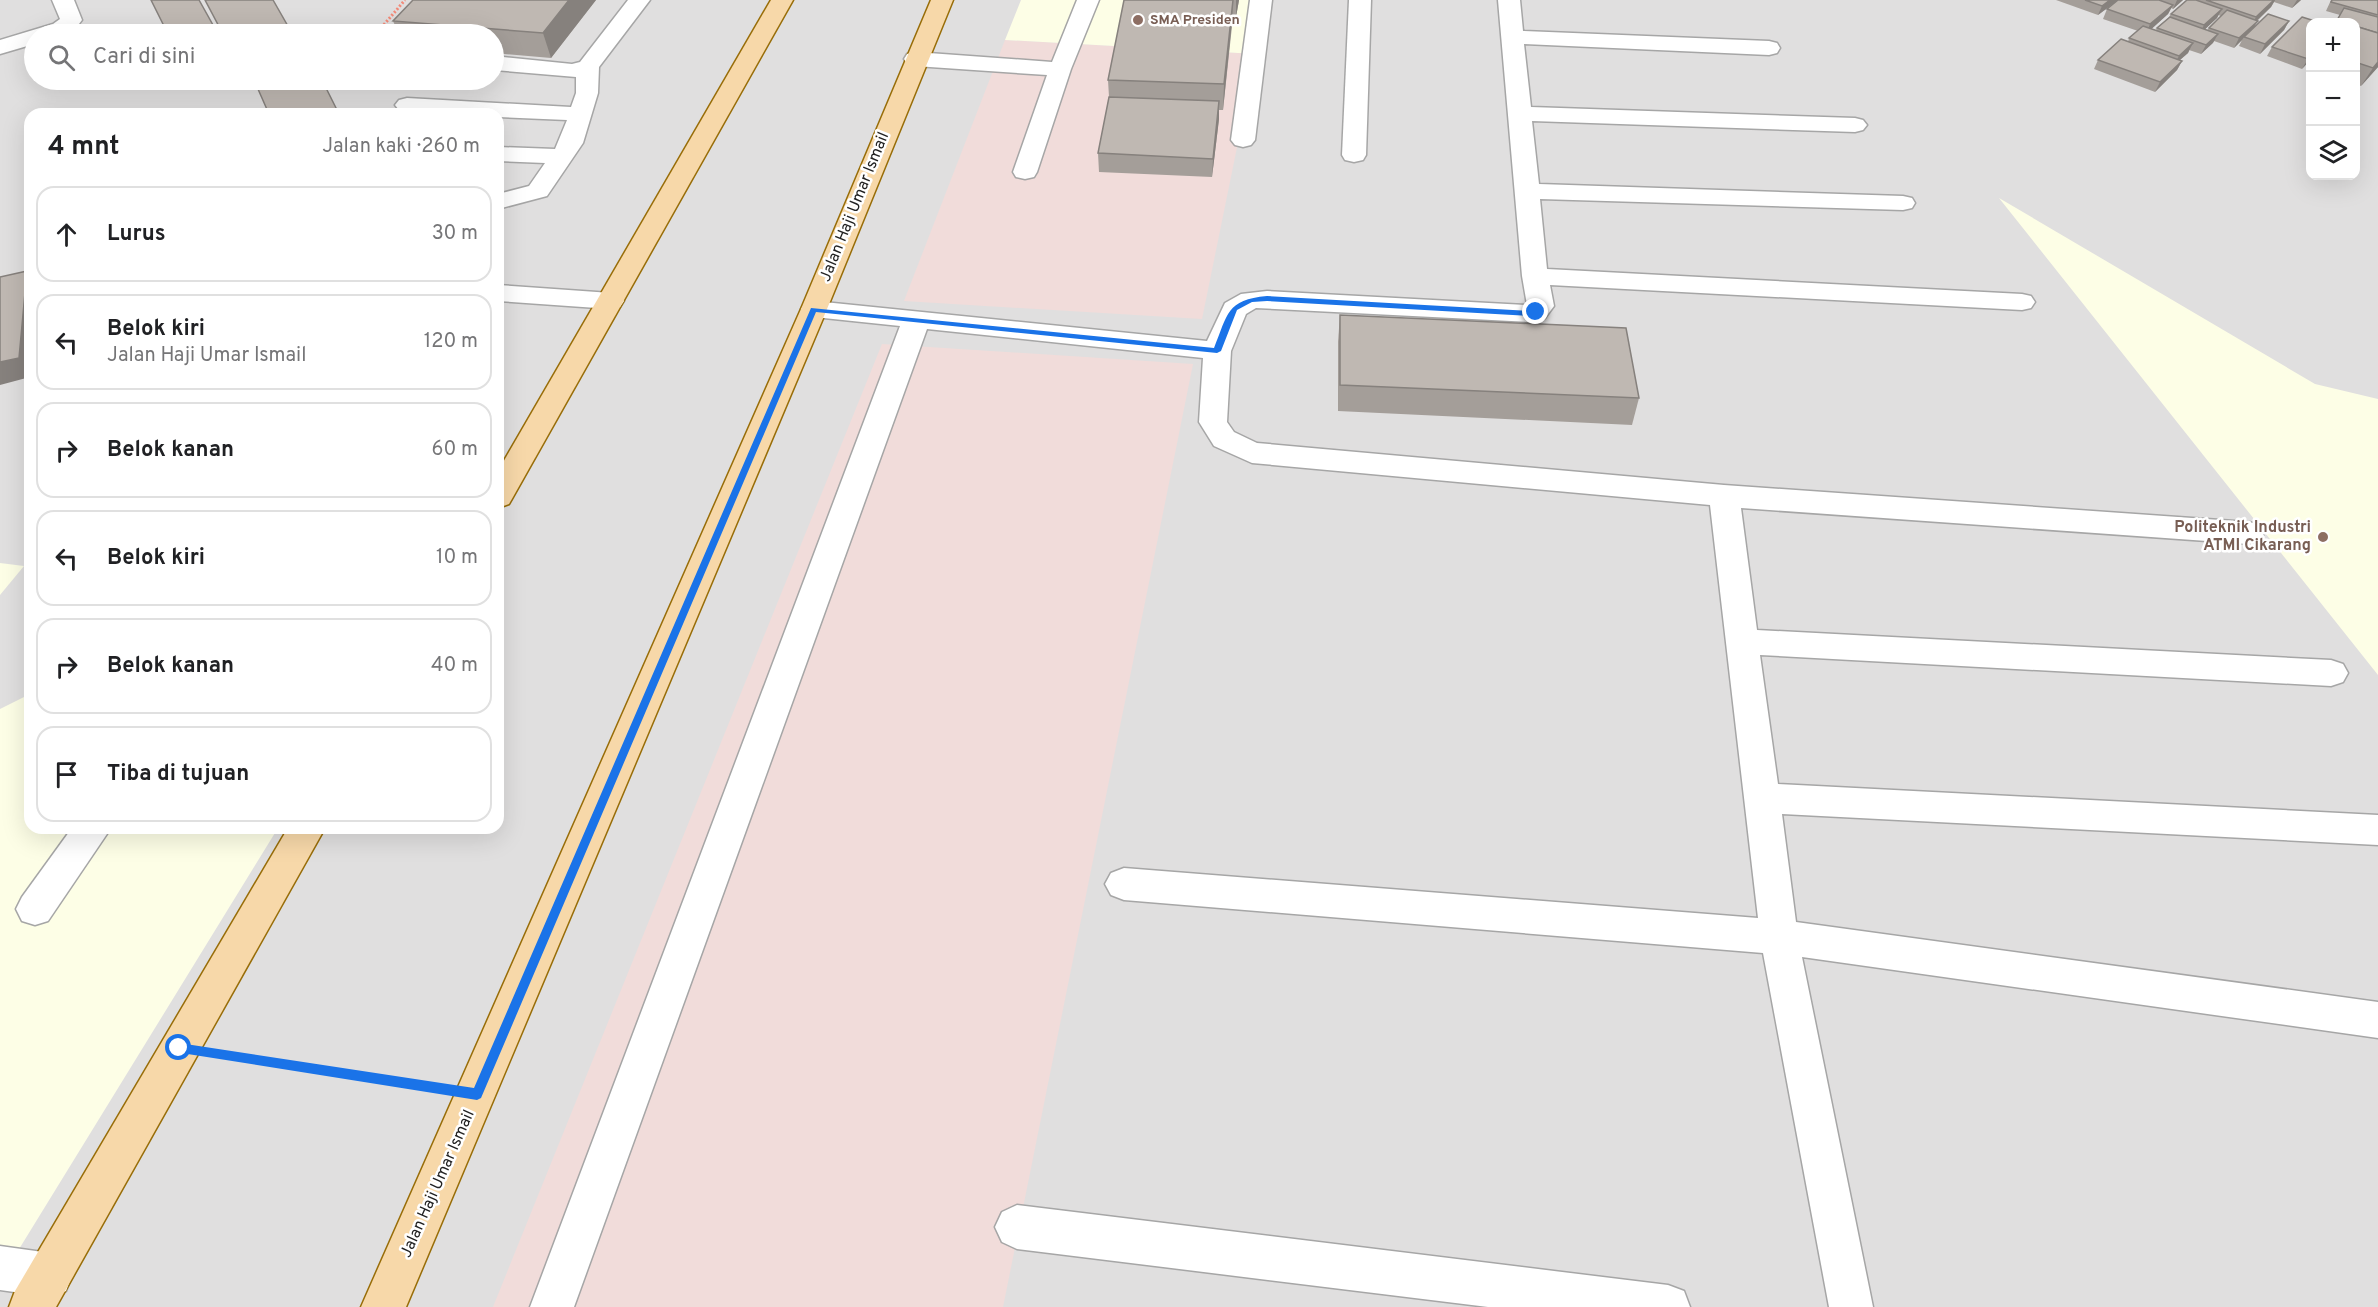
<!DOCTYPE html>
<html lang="id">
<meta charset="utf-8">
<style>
:root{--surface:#fff;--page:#f2f2f2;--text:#202124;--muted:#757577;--line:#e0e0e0}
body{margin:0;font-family:Overpass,sans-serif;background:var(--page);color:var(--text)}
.controls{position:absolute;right:18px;top:18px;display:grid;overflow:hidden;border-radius:12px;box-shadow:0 6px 24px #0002}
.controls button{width:54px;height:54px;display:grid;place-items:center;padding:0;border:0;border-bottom:2px solid var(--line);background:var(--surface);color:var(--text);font:30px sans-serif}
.stop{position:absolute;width:18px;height:18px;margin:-14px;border:4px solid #1a73e8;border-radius:50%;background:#fff}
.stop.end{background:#1a73e8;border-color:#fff;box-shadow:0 2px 6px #0008}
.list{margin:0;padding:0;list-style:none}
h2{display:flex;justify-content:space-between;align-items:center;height:78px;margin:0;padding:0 24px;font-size:26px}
h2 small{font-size:20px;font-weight:400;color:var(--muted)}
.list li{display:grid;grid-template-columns:39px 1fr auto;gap:18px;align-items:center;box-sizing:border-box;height:96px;margin:0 12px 12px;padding:0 12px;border:2px solid var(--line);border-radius:18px}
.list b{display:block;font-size:22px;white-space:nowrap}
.list p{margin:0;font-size:20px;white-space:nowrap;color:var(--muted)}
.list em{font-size:20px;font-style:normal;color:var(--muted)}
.icon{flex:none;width:33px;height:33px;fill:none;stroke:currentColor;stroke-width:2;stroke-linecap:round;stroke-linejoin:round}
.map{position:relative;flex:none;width:2378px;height:1307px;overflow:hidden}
.search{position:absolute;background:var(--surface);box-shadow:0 6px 24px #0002;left:24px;top:24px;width:480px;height:66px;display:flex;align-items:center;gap:15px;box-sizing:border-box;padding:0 21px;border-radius:33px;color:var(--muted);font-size:22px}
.panel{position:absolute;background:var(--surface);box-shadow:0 6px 24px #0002;left:24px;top:108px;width:480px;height:726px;border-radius:18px}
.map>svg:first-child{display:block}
</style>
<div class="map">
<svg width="2378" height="1307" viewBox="0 0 2378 1307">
<rect width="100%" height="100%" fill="#f2efe9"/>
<path fill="#e0dfdf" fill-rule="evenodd" d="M0,0H2378V1307H0ZM2310,22H2356V176H2310ZM34,34H494V80H34ZM30,114H498V828H30Z"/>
<g fill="#f1dcda">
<path d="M1005,40L1256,54L1202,319L904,301Z"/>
<path d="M882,344L1193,364L1003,1307H493Z"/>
</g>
<g fill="#fdfee6">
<path d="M1021,0H1267L1256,54L1005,40Z"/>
<path d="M1999,198L2315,384L2378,399V675Z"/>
<path d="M0,563L24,566L0,595Z"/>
<path d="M30,694V828H278L0,1280V709Z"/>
</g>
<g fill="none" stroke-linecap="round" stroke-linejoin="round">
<g stroke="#a6a6a6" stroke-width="3">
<g id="minor">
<path d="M52,0H74L82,20C70,38 54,34 34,34V44L0,54V40L53,24L60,19Z"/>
<path d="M628,0H650L599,67L598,93L583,143L547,196L498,209V194L529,186L545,163L498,161V147L555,149L567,120L498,117V114L407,112L399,110L395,105L399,100L407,98L571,107L576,93V77L494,70V56L572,64L580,62Z"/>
<path d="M1077,0H1099L1071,69L1037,172L1034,177L1025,179L1016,177L1013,172L1047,75L915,66L907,64L904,59L907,54L915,52L1052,62Z"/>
<path d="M1250,0H1272L1255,140L1251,145L1243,147L1235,145L1231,140Z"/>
<path d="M1349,0H1371L1366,155L1363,160L1354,162L1345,160L1342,155Z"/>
<path d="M1498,0H1520L1523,31L1769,41L1777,43L1780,48L1777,53L1769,55L1524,44L1531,107L1855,118L1863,120L1867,125L1863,130L1855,132L1532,121L1539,184L1903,196L1912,198L1915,203L1912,208L1903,210L1540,199L1547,269L2022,294L2031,296L2035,302L2031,308L2022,310L1550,285L1554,306L1545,318L1529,322L1256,308L1246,314L1231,351L1227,422L1234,432L1257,443L1724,485L2249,522L2260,525L2264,533L2260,541L2249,544L1741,508L1757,630L2331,660L2343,664L2348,673L2343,682L2331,686L1760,655L1778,784L2378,815V845L1782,814L1796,922L2378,1002V1038L1802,957L1873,1307H1829L1763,953L1124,900L1111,895L1105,884L1111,873L1124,868L1758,918L1710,505L1252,463L1214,446L1199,422L1203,358L927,329L574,1307H530L900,326L814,317L805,315L801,309L805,303L814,301L1207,341L1225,303L1241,294L1267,291L1527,305L1522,276Z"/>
<path d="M498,285L611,293L620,295L624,301L620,307L611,309L498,301Z"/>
<path d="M72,828H111L48,921L35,925L22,921L16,909L22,897Z"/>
<path d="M1017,1205L1668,1285L1684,1291L1690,1307H1488L1017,1249L1002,1242L995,1227L1002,1212Z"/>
<path d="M0,1246L50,1253L66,1259L72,1275L66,1291L50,1297L0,1290Z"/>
</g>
</g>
<g stroke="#986d08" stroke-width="3">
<g id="major">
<path d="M771,0H793L513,497L509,504L498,508V471Z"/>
<path d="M931,0H953L827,309L406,1307H361L801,309Z"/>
<path d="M288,828H325L56,1307H9L15,1291Z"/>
</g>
</g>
<path stroke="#f38a79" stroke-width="3" stroke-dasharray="2 2" stroke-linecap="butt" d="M376,34L405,0"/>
<path stroke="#f38a79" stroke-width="4.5" stroke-dasharray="4 4" stroke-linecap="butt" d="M234,1057L425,1086"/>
<use href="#minor" fill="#fff" fill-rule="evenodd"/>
<use href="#major" fill="#f7d8a9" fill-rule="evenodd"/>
</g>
<g fill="#a49e99" fill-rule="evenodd">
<path d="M596,0L551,58L494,53V34H399L393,21Z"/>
<path d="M1124,0H1239L1236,17H1233L1223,110H1219V119L1212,177L1099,172L1098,153L1109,97L1108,80Z"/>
<path d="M2056,0H2118L2098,15Z"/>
<path d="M2118,0H2183L2173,9L2171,8L2168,14L2151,29L2156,30L2157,28L2169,17L2171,14L2187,0H2301L2292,8L2274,2L2271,7L2257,21L2254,26L2289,21L2284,30L2260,54L2239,46L2242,40L2234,48L2214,41L2201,54L2189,50L2188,53L2180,60L2182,61L2177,70L2155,92L2094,69L2098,60L2128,42L2129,38L2138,31L2103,19L2107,9ZM2218,15L2221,16L2207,30L2205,29L2217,18Z"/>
<path d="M2331,0H2378V67L2361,86L2355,84V22H2336L2340,15L2326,11Z"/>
<path d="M2272,47L2310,60L2302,69L2267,56Z"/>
<path d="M1340,315L1639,398L1632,425L1338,411V342Z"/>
</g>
<g fill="#86817d">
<path d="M569,0H596L551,58L543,33Z"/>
<path d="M1233,0L1232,21L1223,110L1224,84Z"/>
<path d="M1236,0H1239L1236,17Z"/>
<path d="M2110,0H2118L2098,15L2102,6Z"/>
<path d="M2177,0H2183L2173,9Z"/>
<path d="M2274,0H2275L2271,7L2251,26L2256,17Z"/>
<path d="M2297,0H2301L2292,8Z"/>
<path d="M2173,5L2168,14L2146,34L2150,24Z"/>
<path d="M2222,9L2217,18L2199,35L2204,25Z"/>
<path d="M2258,21L2252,30L2244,37L2242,40L2234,48L2239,38Z"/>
<path d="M2289,21L2284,30L2260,54L2265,44Z"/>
<path d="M2218,34L2213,43L2201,54L2206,45Z"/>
<path d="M2193,43L2188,53L2174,65L2179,56Z"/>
<path d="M2310,57V60L2302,69L2308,59Z"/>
<path d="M2182,61L2177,70L2155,92L2160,82Z"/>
<path d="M2378,62V67L2361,86L2373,68Z"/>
<path d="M1219,101V119L1212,177L1213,159Z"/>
<path d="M27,271L30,275V377L0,385V362Z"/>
</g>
<g fill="#bfb8b2" stroke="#86817d" stroke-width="1.5">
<path d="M151,0H199L218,34H168Z"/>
<path d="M205,0H273L289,28L263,34H223Z"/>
<path d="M413,0H569L543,33L393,21Z"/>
<path d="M1124,0H1233L1224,84L1108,80Z"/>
<path d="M2085,0H2110L2102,6Z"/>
<path d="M2118,0H2159L2173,5L2150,24L2107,9Z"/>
<path d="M2187,0H2196L2222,9L2204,25L2171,14Z"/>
<path d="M2206,0H2274L2256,17Z"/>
<path d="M2332,0H2378V15L2331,2Z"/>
<path d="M2344,8L2378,17V33L2355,26V22H2336Z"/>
<path d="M2227,10L2258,21L2239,38L2209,28Z"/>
<path d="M2268,14L2289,21L2265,44L2244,37Z"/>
<path d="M2170,17L2218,34L2206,45L2157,28Z"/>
<path d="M2302,17L2318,22H2310V57L2308,59L2272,47Z"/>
<path d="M296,26L300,34H263Z"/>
<path d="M2143,26L2193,43L2179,56L2129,38Z"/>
<path d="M2355,26L2378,33V62L2373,68L2355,62Z"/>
<path d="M2121,39L2182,61L2160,82L2098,60Z"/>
<path d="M254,80H322L339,114H269Z"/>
<path d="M1109,97L1219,101L1213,159L1098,153Z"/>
<path d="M27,271L19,358L0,362V277Z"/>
<path d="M1340,315L1626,328L1639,398L1340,385Z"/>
</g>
<path fill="#1a73e8" d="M1267,296L1529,311L1536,310L1540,312L1529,316L1267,301L1252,302L1237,310L1221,351L1217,353L816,312L481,1098L477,1100L175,1052L173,1048L179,1043L474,1088L811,308L1214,348C1228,314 1226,300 1267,296Z"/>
<g fill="#8d6e63" stroke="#fff" stroke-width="2">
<circle cx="1138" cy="20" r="6"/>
<circle cx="2323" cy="537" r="6"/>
</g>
<g text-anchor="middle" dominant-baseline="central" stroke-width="5" stroke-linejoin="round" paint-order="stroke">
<g font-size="14" font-weight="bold" fill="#785e54" stroke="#fff" text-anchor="start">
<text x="1150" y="20">SMA Presiden</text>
</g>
<g font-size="16" fill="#222" stroke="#fff">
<text transform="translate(855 207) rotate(-68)">Jalan Haji Umar Ismail</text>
<text transform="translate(438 1184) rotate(-66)">Jalan Haji Umar Ismail</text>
</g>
<g font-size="16" font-weight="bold" fill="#785e54" stroke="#fff" text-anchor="end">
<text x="2311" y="528">Politeknik Industri<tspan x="2311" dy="18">ATMI Cikarang</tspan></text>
</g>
</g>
</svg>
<div class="controls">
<button>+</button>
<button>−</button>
<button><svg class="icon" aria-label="layers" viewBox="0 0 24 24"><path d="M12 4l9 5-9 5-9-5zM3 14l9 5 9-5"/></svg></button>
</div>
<div class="stop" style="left:179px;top:1048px"></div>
<div class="stop end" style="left:1536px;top:312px"></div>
<div class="search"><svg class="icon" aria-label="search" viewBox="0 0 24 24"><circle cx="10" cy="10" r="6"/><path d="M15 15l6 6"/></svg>Cari di sini</div>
<section class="panel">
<h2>4 mnt<small>Jalan kaki · 260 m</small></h2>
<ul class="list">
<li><svg class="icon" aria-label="ahead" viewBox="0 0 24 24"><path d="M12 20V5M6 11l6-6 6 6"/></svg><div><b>Lurus</b></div><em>30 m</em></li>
<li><svg class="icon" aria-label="left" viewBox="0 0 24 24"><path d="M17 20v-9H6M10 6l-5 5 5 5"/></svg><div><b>Belok kiri</b><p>Jalan Haji Umar Ismail</p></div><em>120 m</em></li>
<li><svg class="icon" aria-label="right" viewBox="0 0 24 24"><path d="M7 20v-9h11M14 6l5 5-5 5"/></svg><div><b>Belok kanan</b></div><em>60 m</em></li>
<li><svg class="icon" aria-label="left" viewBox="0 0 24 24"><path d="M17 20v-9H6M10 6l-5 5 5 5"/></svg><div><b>Belok kiri</b></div><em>10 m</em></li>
<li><svg class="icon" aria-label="right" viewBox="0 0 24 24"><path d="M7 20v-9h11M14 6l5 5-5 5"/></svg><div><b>Belok kanan</b></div><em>40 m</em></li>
<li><svg class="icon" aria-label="arrive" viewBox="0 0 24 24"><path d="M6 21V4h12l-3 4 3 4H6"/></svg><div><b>Tiba di tujuan</b></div></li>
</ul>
</section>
</div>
